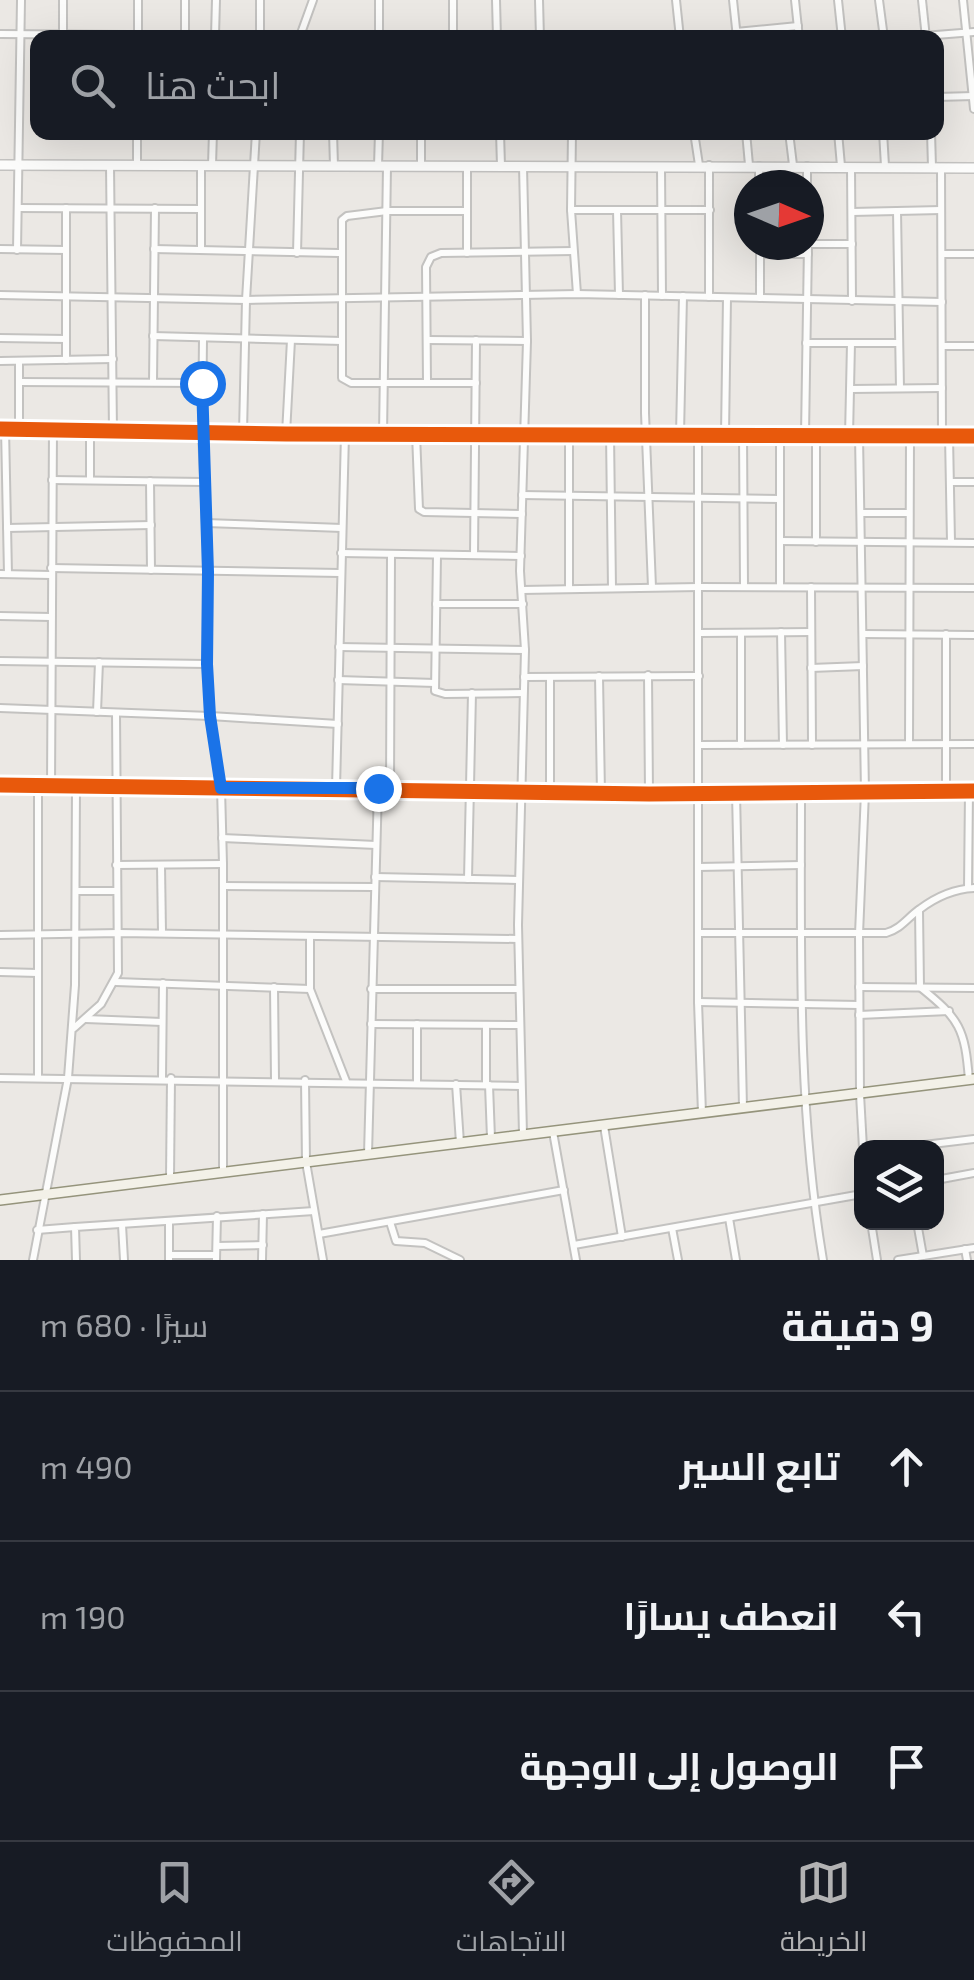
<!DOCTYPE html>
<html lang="ar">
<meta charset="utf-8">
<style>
:root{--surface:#171b24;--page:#242831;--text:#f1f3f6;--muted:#9ea1a6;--line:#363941;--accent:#b2b2b3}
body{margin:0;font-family:"Exo 2",Cairo,sans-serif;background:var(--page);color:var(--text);direction:rtl}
.controls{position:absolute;right:30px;bottom:30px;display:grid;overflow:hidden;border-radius:20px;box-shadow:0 10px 40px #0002}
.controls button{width:90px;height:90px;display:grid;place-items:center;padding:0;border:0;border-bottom:2px solid var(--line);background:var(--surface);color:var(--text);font:50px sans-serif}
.compass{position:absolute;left:734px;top:170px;width:90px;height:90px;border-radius:50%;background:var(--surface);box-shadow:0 10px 40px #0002;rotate:92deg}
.stop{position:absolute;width:30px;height:30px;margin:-22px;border:8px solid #1a73e8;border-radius:50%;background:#fff}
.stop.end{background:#1a73e8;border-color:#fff;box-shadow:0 2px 10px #0008}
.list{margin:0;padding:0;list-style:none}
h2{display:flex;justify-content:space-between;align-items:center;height:130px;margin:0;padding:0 40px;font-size:42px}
h2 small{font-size:32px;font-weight:400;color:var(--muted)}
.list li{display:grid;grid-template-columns:65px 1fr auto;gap:30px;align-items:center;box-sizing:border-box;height:150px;padding:0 40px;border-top:2px solid var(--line)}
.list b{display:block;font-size:38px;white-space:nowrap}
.list em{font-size:32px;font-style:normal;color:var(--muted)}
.icon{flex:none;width:55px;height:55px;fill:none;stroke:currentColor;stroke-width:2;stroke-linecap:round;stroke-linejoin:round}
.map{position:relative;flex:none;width:974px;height:1260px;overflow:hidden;direction:ltr}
.search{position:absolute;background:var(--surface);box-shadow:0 10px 40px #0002;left:30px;right:30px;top:30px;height:110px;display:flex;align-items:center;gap:25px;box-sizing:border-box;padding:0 35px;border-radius:20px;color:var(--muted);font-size:38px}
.sheet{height:580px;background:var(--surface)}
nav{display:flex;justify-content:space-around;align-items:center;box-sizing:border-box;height:140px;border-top:2px solid var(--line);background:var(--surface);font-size:28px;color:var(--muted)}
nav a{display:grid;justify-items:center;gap:5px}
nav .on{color:var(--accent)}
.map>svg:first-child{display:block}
</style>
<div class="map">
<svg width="974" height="1260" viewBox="0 0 974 1260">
<rect width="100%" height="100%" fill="#ebe8e4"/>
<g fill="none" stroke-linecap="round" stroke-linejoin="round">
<g stroke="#c3c2c0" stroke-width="10">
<g id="minor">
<path d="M63,0V34"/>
<path d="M185,0V35"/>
<path d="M379,0V38"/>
<path d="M453,0V36"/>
<path d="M496,0L497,38"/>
<path d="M539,0L540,38"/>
<path d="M676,0L680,38"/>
<path d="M733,0L737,38"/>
<path d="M795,0L799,38"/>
<path d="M838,0L842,38"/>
<path d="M879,0L884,38"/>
<path d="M922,0L926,38"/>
<path d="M963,0L974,109"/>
<path d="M736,32L798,26"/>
<path d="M0,34L537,38"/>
<path d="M138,36V0"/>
<path d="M215,36L216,0"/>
<path d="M260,36V0"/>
<path d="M300,36L313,0"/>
<path d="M898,38L974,32"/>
<path d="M936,97L974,96"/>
<path d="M333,132L334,166"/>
<path d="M421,132V166"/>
<path d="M500,132L501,166"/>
<path d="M572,132L571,210L577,294"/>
<path d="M694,132L699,165"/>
<path d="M746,132L749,165"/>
<path d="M789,132L793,165"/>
<path d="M838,132L841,166"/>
<path d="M883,132L885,166"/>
<path d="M931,132L932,167"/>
<path d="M110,165L113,431"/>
<path d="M212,165L213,132"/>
<path d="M137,166V132"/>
<path d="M378,166L379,132"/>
<path d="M467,166V253"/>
<path d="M759,166V185"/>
<path d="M807,166V185"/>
<path d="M661,167L662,296"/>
<path d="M851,167L852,301"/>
<path d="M941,168L942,435"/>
<path d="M18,208L201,209"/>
<path d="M66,208V360"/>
<path d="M571,210H710"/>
<path d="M617,210L619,295"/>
<path d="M467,211H387L347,216L342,220V378L351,383H476"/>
<path d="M897,211L900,388"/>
<path d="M852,212L941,210"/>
<path d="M809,244H852"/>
<path d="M760,245V298"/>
<path d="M0,249L66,250"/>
<path d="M154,249L339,253"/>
<path d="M201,249V166"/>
<path d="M17,250L21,0"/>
<path d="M297,253L300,132"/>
<path d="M760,254H808"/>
<path d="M942,254H974"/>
<path d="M0,295L246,300L577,294L942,302"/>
<path d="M645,295V413L652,587"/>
<path d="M709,297V165"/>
<path d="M153,336L342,341"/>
<path d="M0,338L66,339"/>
<path d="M203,339L202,431L208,571L207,664L210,716L221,788L223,864V1172"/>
<path d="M427,340L527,341"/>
<path d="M806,343H899"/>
<path d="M942,346H974"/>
<path d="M0,361L113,359"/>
<path d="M19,361V428"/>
<path d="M19,382L202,383"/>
<path d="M153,382L155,208"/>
<path d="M427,382L426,267L431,257L441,253L573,251"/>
<path d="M851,389L942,388"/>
<path d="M5,428L8,574"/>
<path d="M0,429L286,434L974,436"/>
<path d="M243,432L246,300L256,132"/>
<path d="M286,434L291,340"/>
<path d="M383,434L387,166"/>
<path d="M416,434L419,509L424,512L522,514"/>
<path d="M610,434L612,588"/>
<path d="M680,434L683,296"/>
<path d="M698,434V1002L702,1113"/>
<path d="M725,434L727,298"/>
<path d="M743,434L744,587"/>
<path d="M569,435V588"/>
<path d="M780,435V587"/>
<path d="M805,435L808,245"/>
<path d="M816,436V542"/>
<path d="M849,436L851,343"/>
<path d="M859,436L865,792L859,934L860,1094L863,1148"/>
<path d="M949,436L951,542"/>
<path d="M52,480L204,482"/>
<path d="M90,480V430"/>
<path d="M150,481L151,570"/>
<path d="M950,482H974"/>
<path d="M522,495L780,499"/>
<path d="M861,513H909"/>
<path d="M206,523L342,528"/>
<path d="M7,528L151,525"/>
<path d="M780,541L974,543"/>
<path d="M341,553L521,556"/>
<path d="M437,555L435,691L445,694L523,693"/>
<path d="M474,555L476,340"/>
<path d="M51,568L340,573"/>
<path d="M0,574L51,575"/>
<path d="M811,587L812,745"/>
<path d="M522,590L699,587L974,588"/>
<path d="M436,604H523"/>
<path d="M0,616L51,617"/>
<path d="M781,632L783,745"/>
<path d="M699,633L811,632"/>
<path d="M741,633V745"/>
<path d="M863,634L974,635"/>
<path d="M946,634V791"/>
<path d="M339,647L525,650"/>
<path d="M0,661L207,664"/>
<path d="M811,668L863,666"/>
<path d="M648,675L649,794"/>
<path d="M599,676L601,794"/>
<path d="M524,677L699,676"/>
<path d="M550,677V793"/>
<path d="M338,680L435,683"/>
<path d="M0,708L210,716L338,724"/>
<path d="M97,712L99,662"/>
<path d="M909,744L910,436"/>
<path d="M699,745L974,744"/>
<path d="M0,785L649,794L974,791"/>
<path d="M51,787L53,429"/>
<path d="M336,788L345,434"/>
<path d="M390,788L391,554"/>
<path d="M801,792C801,947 797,1106 823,1260"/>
<path d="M736,793L743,1107"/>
<path d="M222,838L376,845"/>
<path d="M116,865L223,864"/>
<path d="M161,865L162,933"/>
<path d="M698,867L801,865"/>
<path d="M375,877L518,880"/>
<path d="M468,879L472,693"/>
<path d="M223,886L375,887"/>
<path d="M968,888L969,791"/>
<path d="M76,891H117"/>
<path d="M919,910L920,987C960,1019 965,1029 969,1080"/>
<path d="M699,933H886C901,929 908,917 920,909C936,897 954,889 974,888"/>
<path d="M0,935L119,933L518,939"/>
<path d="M310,936V989L346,1081"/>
<path d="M0,972L38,973"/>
<path d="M116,982L310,989"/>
<path d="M274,987L275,1080"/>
<path d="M859,987L974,988"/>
<path d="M371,989H519"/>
<path d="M698,1002L859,1005"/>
<path d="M859,1015L949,1011"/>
<path d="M86,1019L162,1022"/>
<path d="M371,1024L520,1025"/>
<path d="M417,1024V1082"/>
<path d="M74,1028L101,1004L118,973L116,713"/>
<path d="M38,1077V786"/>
<path d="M0,1078L521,1086"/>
<path d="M162,1078L163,983"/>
<path d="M305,1080L306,1162L323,1260"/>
<path d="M456,1084L460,1143"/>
<path d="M486,1085V1025"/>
<path d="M489,1085L491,1138"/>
<path d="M604,1126L622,1237"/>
<path d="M553,1132L576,1260"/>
<path d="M523,1134L518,925L525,650L520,571L527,341L523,166"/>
<path d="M899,1148L974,1139"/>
<path d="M368,1154L378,788"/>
<path d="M170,1178L171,1078"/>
<path d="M936,1180L974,1173"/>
<path d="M729,1218L736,1260"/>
<path d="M169,1221V1260"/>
<path d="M390,1222L396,1241L425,1243L460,1260"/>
<path d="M871,1222L877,1260"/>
<path d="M917,1222L923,1256"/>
<path d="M122,1225L124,1260"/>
<path d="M672,1228L678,1260"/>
<path d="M37,1230L75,1227"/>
<path d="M319,1234L564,1190"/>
<path d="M574,1245L862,1194"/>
<path d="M217,1246L263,1245"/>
<path d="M965,1249L967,1260"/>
<path d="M169,1255H216"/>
<path d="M33,1260L68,1078L75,985L76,786"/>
<path d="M76,1260L75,1227L314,1211"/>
<path d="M216,1260L217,1216"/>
<path d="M262,1260L263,1214"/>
<path d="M898,1260L974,1248"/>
</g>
</g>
<g stroke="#c3c2c0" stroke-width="12">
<path id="tertiary" d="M0,165L974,168"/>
</g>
<g stroke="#95947c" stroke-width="12">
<path id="secondary" d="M0,1200L974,1079"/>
</g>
<use href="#minor" stroke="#fcfcfb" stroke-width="6"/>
<use href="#tertiary" stroke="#fcfcfb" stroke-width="9"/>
<use href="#secondary" stroke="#f3f1e8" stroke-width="9"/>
<g stroke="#fff" stroke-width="21">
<g id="cycleway">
<path d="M0,429L286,434L974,436"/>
<path d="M0,785L649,794L974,791"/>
</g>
</g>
<use href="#cycleway" stroke="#e8590c" stroke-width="15"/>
</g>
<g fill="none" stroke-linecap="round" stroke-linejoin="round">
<path stroke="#1a73e8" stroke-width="12" d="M202,383L208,572L207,664L210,716L221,788H378"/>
</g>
</svg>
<div class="controls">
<button><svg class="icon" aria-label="layers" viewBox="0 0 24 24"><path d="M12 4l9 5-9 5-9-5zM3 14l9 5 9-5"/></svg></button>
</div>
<svg class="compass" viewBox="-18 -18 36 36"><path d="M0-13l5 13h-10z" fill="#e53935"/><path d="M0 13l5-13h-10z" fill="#9ea1a6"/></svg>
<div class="stop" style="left:202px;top:383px"></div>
<div class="stop end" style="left:378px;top:788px"></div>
<div class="search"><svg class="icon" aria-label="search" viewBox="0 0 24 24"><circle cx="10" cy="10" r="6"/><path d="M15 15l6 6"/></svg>ابحث هنا</div>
</div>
<section class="sheet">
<h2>9 دقيقة<small>سيرًا · 680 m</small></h2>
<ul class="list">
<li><svg class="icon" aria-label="ahead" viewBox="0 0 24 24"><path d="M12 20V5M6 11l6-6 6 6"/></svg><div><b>تابع السير</b></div><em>490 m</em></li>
<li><svg class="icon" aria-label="left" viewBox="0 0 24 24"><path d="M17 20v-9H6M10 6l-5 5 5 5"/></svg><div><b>انعطف يسارًا</b></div><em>190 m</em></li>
<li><svg class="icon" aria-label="arrive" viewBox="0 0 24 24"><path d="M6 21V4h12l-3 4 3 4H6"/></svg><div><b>الوصول إلى الوجهة</b></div></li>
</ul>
</section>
<nav>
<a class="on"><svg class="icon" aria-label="map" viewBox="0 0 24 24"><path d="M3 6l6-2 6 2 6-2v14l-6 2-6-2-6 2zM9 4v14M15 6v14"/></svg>الخريطة</a>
<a><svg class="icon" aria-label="directions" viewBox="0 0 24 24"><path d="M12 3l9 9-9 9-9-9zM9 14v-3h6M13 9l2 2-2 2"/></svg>الاتجاهات</a>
<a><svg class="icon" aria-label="saved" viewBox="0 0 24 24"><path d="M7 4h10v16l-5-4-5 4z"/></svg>المحفوظات</a>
</nav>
